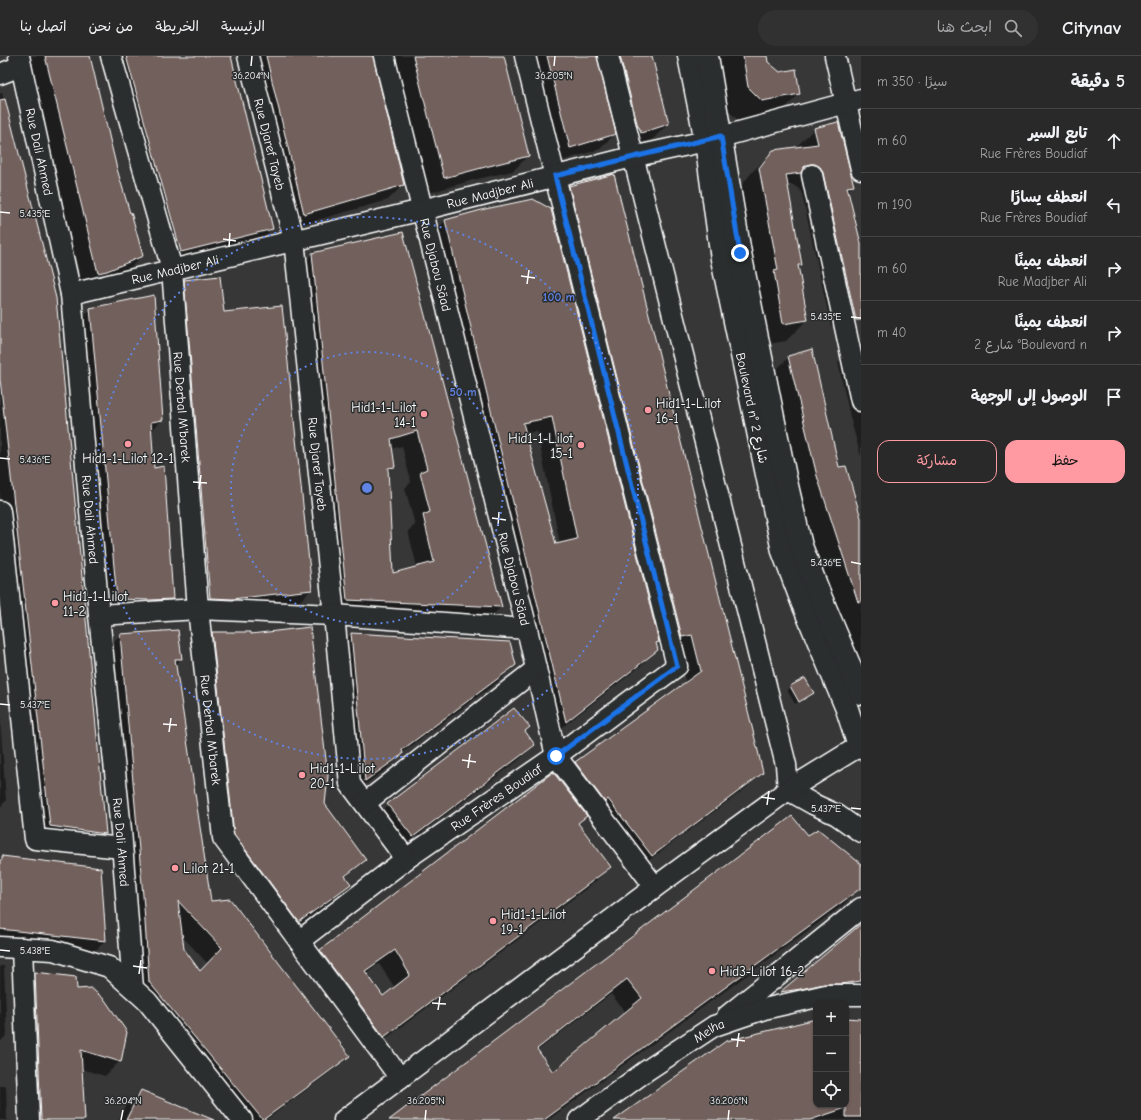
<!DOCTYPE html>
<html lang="ar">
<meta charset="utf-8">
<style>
:root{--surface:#2a2929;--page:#323131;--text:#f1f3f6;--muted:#a5a6a8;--line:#464546;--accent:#ff9aa2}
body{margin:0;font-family:"Comic Neue","Playpen Sans Arabic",sans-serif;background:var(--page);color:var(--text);direction:rtl}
.controls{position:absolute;right:12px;bottom:12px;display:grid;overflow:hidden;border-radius:8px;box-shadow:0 1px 3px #0004}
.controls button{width:36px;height:36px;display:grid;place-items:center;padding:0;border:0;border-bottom:1px solid var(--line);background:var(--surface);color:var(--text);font:20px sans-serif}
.stop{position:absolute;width:12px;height:12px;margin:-9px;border:3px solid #1a73e8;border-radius:50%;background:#fff}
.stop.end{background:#1a73e8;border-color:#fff;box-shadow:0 1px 4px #0008}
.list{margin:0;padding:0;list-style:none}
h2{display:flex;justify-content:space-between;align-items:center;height:52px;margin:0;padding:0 16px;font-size:17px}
h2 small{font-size:13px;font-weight:400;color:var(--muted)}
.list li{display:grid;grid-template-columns:26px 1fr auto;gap:12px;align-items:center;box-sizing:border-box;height:64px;padding:0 16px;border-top:1px solid var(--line)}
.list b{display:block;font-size:15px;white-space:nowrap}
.list p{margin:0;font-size:13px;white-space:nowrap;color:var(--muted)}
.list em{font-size:13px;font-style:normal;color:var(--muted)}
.actions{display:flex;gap:8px;padding:12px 16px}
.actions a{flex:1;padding:9px 0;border:1px solid var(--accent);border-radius:12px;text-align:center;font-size:14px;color:var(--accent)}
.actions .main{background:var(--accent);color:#111}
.icon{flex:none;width:22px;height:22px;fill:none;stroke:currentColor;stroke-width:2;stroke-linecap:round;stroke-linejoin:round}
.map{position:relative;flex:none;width:861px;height:1064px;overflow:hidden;direction:ltr}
header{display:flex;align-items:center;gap:24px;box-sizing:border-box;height:56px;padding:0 20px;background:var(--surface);border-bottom:1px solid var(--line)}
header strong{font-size:19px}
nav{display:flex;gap:22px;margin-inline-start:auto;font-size:14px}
.search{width:280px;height:36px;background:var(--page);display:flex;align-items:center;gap:10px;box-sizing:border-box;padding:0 14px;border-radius:22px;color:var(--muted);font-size:15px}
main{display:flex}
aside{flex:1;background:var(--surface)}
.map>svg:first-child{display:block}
</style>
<header>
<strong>Citynav</strong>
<div class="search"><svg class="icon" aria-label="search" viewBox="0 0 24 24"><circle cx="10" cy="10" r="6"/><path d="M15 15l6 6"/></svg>ابحث هنا</div>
<nav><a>الرئيسية</a><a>الخريطة</a><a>من نحن</a><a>اتصل بنا</a></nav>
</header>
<main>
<aside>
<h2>5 دقيقة<small>سيرًا · 350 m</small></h2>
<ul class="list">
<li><svg class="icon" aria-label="ahead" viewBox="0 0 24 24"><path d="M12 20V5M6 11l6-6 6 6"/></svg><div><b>تابع السير</b><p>Rue Frères Boudiaf</p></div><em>60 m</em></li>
<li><svg class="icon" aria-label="left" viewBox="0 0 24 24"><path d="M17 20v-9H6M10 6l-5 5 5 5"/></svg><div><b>انعطف يسارًا</b><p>Rue Frères Boudiaf</p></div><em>190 m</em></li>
<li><svg class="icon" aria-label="right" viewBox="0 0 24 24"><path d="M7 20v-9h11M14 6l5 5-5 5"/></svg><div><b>انعطف يمينًا</b><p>Rue Madjber Ali</p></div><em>60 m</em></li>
<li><svg class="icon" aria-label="right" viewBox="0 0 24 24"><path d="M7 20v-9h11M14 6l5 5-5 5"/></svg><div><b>انعطف يمينًا</b><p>Boulevard n° شارع 2</p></div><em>40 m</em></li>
<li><svg class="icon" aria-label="arrive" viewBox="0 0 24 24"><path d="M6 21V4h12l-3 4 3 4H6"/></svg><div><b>الوصول إلى الوجهة</b></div></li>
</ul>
<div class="actions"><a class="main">حفظ</a><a>مشاركة</a></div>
</aside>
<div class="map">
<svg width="861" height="1064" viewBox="0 0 861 1064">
<rect width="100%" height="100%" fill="#383737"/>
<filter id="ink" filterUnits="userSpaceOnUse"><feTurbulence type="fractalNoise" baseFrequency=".025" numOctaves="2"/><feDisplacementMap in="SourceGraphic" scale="8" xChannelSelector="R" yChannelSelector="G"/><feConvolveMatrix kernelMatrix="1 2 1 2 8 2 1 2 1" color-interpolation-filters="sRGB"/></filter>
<g filter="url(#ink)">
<g fill="#0007" fill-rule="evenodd">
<path d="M26,0H88L117,113L142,200L127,215L83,232Z"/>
<path d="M107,0H230L272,173L257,188L166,211Z"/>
<path d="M248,0H372L403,129L388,144L289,172Z"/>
<path d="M394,0H503L528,100L513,115L473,124L429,137Z"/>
<path d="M529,0H651L668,68L653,83L626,92L601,7L596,4L615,78L600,93L555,107Z"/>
<path d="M719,0H766L767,7L799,38L778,60L740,66L726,53Z"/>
<path d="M0,37H2L55,242L105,777L90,792L35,785L0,471Z"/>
<path d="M838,67L853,130L847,135L861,192V256L852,265L831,270L802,138L799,133L793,129H787L801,208L797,212L807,264L786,285L762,289L738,134L752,116L774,95L795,92L814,73Z"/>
<path d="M570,131L761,717L746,732L636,814L561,722L576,707L686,627L555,146Z"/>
<path d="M533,144L658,586L656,588L657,593L642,609L551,680L430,180L445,165ZM537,375L560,488L556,490L525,378Z"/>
<path d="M402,177L501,551L486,566L332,559L297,214L312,198ZM402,390L411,426L405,432L415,469L408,475L417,511L393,518L387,418L393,411L391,393Z"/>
<path d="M185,225L311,534L296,549L195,557L170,240Z"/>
<path d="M91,253L162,364L151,375L154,413L172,543L157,558H102L76,268Z"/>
<path d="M860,284H861V401L850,361L838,306Z"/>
<path d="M789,301L861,466V617L834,558L796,442L767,323Z"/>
<path d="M177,576L181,603L175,610L210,846L348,1000L333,1014L266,1064H236L135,942L105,594L120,579ZM181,879L208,908L200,916L183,893Z"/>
<path d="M213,577L324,748L365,803L345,822L350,828L335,843L284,880L219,793L197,592Z"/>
<path d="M351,578L509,587L515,609L500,624L402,697L387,713L350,739L336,593Z"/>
<path d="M791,631L812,637L795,648L787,634Z"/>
<path d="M0,660L6,745L0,751Z"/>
<path d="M524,675L534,689L519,704L397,795L373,764L388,749Z"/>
<path d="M586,760L578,767L609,811L595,826L369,995L305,909L320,894ZM379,908L395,932L382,942L366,917Z"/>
<path d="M808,781L861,809V831L843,849L548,1064H390ZM611,938L626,957L553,1018L537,995Z"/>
<path d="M2,801L100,813L105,885L90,900L0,889V803Z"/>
<path d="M861,870V934L771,946L780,936Z"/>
<path d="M0,910H4L7,979L0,986Z"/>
<path d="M35,917L75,922L76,934L120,1005L105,1020L81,1013L84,1064H26L21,932Z"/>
<path d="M846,963L861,964V1064H616L816,964V1049H846Z"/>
<path d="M0,1030H6L7,1064H0Z"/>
<path d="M141,1035L212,1064H119L126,1050Z"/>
</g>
<g fill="#72605b" stroke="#fff" fill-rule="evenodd">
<path d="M45,0H90L117,113L130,157L131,156L143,200L107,215L98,217Z"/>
<path d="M126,0H231L273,173L181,196Z"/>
<path d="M266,0H373L404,129L304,158Z"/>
<path d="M413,0H504L529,100L489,110L444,122Z"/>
<path d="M547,0H597L616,78L570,92Z"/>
<path d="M620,0H652L669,68L641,77L639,71H638Z"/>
<path d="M743,0H767L768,6L780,16L796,13L800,38L762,45L748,31Z"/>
<path d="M5,43L56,242L106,778L50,770L0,323V44Z"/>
<path d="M838,66L854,130L847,131L861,188V264H856L823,117L820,111L815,108H810L804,111L801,117L786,119L802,209H798L808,264L783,268L774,215L778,214L759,112L773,94L818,88L814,72Z"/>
<path d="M614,118L758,695L763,717L652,800L608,743L605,746L575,706L701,615L692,579L682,581L569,130Z"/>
<path d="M533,143L551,153L659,586L656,587L658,594L566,666L445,164L485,153ZM552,361L577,483L556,488L523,367Z"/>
<path d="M403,176L502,551L347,544L312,197ZM417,375L427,413L420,416L430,456L423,459L434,506L393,517L388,412L395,411L391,383Z"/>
<path d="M220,220L224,256L282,250L312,534L232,543L210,542L184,224Z"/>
<path d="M154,239L163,364L151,366L154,412L164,410L173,543L150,544L117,543L90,252Z"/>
<path d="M812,293L839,411L846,410L861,462V546H858L817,420L788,300Z"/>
<path d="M310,571L328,720L325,748L366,804L345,820L351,828L299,866L234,778L212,576H251V578Z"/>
<path d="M178,574L182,603H175L211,845L230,843L350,1000L263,1064L149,926L144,851L120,578ZM178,845L222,892L200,915L184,893Z"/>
<path d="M351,577L510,586L516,609L402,694L403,698L365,725Z"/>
<path d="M805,622L814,637L799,646L790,630Z"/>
<path d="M514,652L530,671L525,675L535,689L413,781L387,748Z"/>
<path d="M553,716L587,760L578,767L611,811L384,981L320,894ZM395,894L410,919L383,940L365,915Z"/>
<path d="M792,760L808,779L818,773L861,808V832L544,1064H389ZM627,923L642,942L553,1016L537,993Z"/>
<path d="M2,800L101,812L106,885L0,873V804H2Z"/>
<path d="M861,868V925L841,928H824L801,933L780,936Z"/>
<path d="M35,916L76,921L77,933L91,932L105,944L127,976L121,1006L81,994L85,1064H41Z"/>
<path d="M846,962L861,963V1061H846V1052L810,1064H614L726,985L816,963V1049H846Z"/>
<path d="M141,1034L214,1064H126Z"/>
</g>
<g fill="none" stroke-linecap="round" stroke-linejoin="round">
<g stroke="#fff" stroke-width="23">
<g id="minor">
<path id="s1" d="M19,0L71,238L99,559L121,774L133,932"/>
<path id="s2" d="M111,0L172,213L198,553L223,782L299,885L406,803L556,700L677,610L525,0"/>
<path id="s3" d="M248,0L294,184L334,559L350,728L406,803"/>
<path id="s4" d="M384,0L527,573L556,700L655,831"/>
<path d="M608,0L786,709L788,734L813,748L837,759L861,776"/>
<path d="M835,0L861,113"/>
<path d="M0,18L21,10"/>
<path d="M812,119L861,345"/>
<path id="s5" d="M71,238L422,154L632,101L706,85L861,43"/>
<path d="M0,455L35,783L122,792"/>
<path d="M99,559L198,553L334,559L527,573"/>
<path d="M365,747L536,613"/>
<path d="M299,885L400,1022"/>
<path d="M0,891L53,894L109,911L147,945L242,1064"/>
<path d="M22,892L29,1064"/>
<path d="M727,960L861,852"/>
<path d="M344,1064L655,831L788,734L861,689"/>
<path id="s6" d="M579,1064L646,1015L714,970L764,953L826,939H861"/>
</g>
</g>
<g stroke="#fff" stroke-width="25">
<g id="major">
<path d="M689,0L706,85L722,203L783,495L803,548L847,653L859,690L861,692"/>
<path d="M707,0L740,197L785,421L801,490L821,542L861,637"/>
</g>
</g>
<use href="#minor" stroke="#2a2d2e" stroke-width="20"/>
<use href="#major" stroke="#2a2d2e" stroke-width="22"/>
</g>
</g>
<g fill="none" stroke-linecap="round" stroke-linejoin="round" filter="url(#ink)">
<path stroke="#1a73e8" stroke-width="5" d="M556,700L677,610L555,120L721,80L740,197"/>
</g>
<path fill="none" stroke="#fff" stroke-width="1.5" d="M251,10L252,0M554,10L555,0M0,156L10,157M223,183L236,185M229,191L230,177M521,220L535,222M527,228L529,214M851,261L861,262M0,402L10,403M193,426L207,427M199,433L201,419M492,462L506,464M498,470L499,456M851,506L861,508M0,648L10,649M163,668L177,669M169,676L171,662M462,704L476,706M468,712L470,698M761,741L775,743M767,749L769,735M851,752L861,753M0,894L10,895M133,910L147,912M139,918L141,904M432,947L446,948M438,954L440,941M731,983L745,985M737,991L739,977M121,1064L123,1054M425,1064L426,1054M728,1064L729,1054"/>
<g fill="none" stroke="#6183e4" stroke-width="2" stroke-dasharray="2 4">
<circle cx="367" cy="432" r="136"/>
<circle cx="367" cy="432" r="271"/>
</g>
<g fill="#ff9aa2" stroke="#2a2d2e" stroke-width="1.5">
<circle cx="648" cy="354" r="4"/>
<circle cx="424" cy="358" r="4"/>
<circle cx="128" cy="388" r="4"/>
<circle cx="581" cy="389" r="4"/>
<circle cx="55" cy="547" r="4"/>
<circle cx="302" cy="719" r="4"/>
<circle cx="175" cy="812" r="4"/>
<circle cx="493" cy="865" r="4"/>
<circle cx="712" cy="915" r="4"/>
</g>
<g text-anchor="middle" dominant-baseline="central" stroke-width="3" stroke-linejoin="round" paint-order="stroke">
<g font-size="13" fill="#fff" stroke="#2a2d2e">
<text stroke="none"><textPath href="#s3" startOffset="91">Rue Djaref Tayeb</textPath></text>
<text stroke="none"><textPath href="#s1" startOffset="98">Rue Dali Ahmed</textPath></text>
<text stroke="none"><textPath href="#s5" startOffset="431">Rue Madjber Ali</textPath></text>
<text stroke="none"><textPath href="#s4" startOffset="215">Rue Djabou Säad</textPath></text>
<text stroke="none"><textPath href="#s5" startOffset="107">Rue Madjber Ali</textPath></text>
<text stroke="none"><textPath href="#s2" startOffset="360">Rue Derbal M'barek</textPath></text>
<text transform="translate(752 352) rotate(78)">Boulevard n° شارع 2</text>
<text stroke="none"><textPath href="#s3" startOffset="415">Rue Djaref Tayeb</textPath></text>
<text stroke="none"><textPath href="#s1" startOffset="470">Rue Dali Ahmed</textPath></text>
<text stroke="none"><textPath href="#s4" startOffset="539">Rue Djabou Säad</textPath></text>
<text stroke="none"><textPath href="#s2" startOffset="684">Rue Derbal M'barek</textPath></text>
<text stroke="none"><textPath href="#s2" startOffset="1165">Rue Frères Boudiaf</textPath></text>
<text stroke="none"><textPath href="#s1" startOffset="794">Rue Dali Ahmed</textPath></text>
<text stroke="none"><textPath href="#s6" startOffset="158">Melha</textPath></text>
</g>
<g font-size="13" fill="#fff" stroke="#2a2d2e" text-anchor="start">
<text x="656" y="347">Hid1-1-L.ilot<tspan x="656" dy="15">16-1</tspan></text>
<text x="416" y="351" text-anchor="end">Hid1-1-L.ilot<tspan x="416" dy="15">14-1</tspan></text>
<text x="573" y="382" text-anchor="end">Hid1-1-L.ilot<tspan x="573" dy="15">15-1</tspan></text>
<text x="128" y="402" text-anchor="middle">Hid1-1-L.ilot 12-1</text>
<text x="63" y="540">Hid1-1-L.ilot<tspan x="63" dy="15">11-2</tspan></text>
<text x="310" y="712">Hid1-1-L.ilot<tspan x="310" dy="15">20-1</tspan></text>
<text x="183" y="812">L.ilot 21-1</text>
<text x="501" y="858">Hid1-1-L.ilot<tspan x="501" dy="15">19-1</tspan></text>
<text x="720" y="915">Hid3-L.ilot 16-2</text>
</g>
</g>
<g font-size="10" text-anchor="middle" fill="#fff" stroke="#2a2d2e" stroke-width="3" stroke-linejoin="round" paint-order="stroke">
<text x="251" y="23">36.204°N</text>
<text x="554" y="23">36.205°N</text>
<text x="35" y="161">5.435°E</text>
<text x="826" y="264">5.435°E</text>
<text x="35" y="407">5.436°E</text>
<text x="826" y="510">5.436°E</text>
<text x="35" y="652">5.437°E</text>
<text x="826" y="756">5.437°E</text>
<text x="35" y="898">5.438°E</text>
<text x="123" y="1048">36.204°N</text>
<text x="426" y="1048">36.205°N</text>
<text x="729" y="1048">36.206°N</text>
</g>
<circle cx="367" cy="432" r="6" fill="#6183e4" stroke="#2a2d2e" stroke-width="2"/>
<g font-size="12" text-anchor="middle" font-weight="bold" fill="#6183e4" stroke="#2a2d2e" stroke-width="3" stroke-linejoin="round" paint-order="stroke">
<text x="559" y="245">100 m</text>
<text x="463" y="340">50 m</text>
</g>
</svg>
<div class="controls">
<button>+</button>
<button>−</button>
<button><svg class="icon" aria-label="locate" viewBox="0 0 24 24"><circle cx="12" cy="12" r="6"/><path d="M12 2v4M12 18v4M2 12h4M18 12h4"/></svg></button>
</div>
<div class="stop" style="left:556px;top:700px"></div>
<div class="stop end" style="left:740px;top:197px"></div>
</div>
</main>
